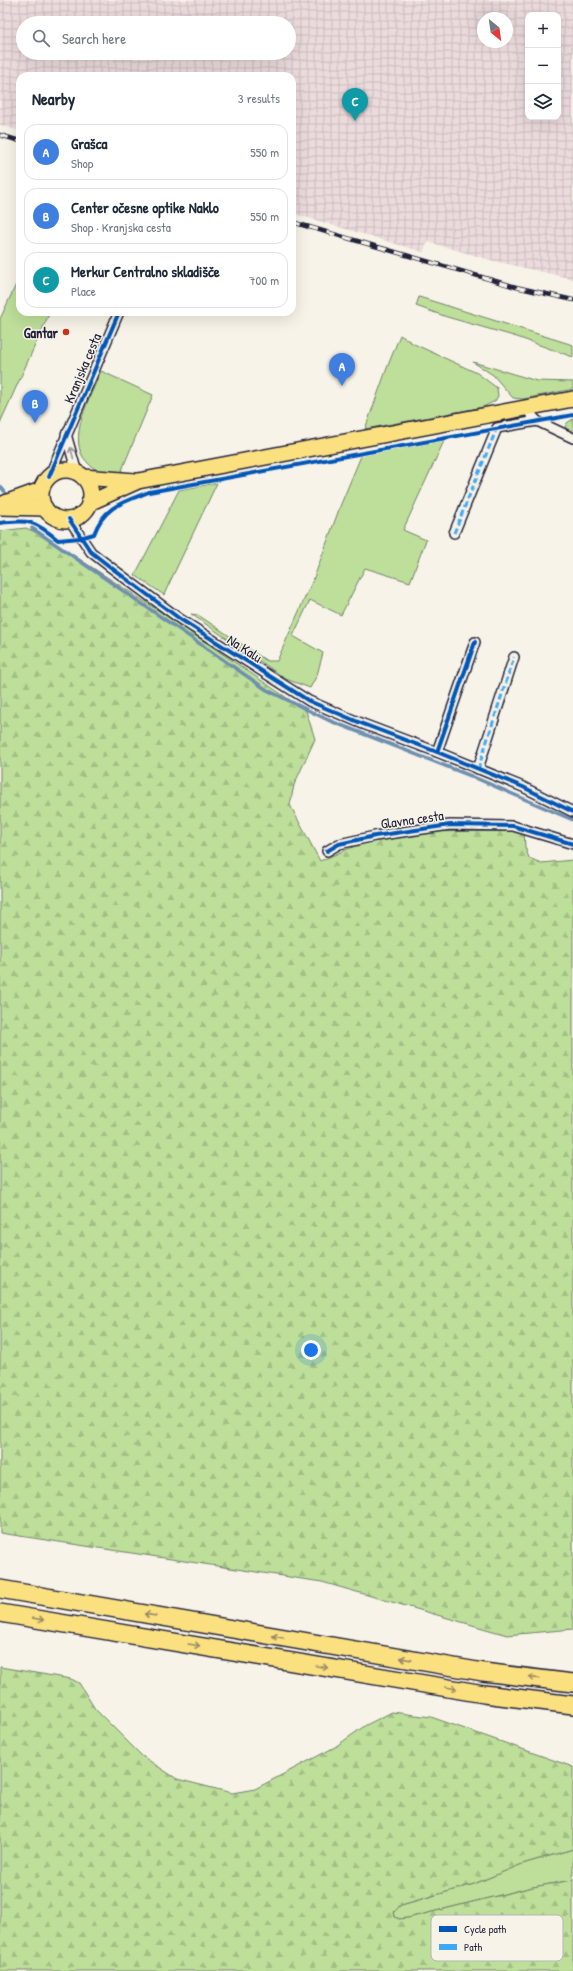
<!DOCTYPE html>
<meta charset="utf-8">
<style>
:root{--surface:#fff;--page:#f2f2f3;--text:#1f2937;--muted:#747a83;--line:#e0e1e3;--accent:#c8321e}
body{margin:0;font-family:"Patrick Hand",sans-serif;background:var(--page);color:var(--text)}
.controls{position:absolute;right:12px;top:12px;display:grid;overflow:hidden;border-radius:8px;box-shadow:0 4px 16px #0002}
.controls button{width:36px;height:36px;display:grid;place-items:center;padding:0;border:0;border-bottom:1px solid var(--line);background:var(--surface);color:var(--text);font:20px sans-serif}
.compass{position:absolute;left:477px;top:12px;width:36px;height:36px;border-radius:50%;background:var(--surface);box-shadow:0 4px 16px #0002;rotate:151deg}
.you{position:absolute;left:311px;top:1350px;width:14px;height:14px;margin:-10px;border:3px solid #fff;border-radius:50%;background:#1a73e8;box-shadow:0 0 0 6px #1a73e833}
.badge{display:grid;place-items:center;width:26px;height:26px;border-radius:50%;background:var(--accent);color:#fff;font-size:13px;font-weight:700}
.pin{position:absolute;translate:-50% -33px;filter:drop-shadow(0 1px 2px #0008)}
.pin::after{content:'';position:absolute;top:21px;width:14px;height:12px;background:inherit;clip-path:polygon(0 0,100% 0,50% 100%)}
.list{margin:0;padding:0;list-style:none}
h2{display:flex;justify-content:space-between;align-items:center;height:52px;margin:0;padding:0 16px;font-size:17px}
h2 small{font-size:13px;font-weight:400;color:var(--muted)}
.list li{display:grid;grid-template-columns:26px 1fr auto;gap:12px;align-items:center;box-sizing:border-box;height:56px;margin:0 8px 8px;padding:0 8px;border:1px solid var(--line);border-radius:12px}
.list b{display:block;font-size:15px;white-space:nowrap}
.list p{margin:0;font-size:13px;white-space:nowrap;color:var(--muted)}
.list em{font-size:13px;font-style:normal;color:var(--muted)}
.icon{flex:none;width:22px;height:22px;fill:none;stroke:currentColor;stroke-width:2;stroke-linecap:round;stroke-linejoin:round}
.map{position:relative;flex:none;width:573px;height:1971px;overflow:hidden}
.search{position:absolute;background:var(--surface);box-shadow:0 4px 16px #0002;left:16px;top:16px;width:280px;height:44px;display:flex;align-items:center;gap:10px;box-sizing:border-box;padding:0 14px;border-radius:22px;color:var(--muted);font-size:15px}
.panel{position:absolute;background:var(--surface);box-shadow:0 4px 16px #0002;left:16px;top:72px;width:280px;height:244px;border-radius:12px}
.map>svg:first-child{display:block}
</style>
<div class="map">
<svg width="573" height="1971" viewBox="0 0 573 1971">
<defs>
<pattern id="industrial-grid" width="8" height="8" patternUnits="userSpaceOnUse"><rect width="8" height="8" fill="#ecdbdc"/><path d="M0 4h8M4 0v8" fill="none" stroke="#cabcbe"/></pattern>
<pattern id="forest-firs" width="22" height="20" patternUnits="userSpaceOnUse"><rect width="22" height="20" fill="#bddf99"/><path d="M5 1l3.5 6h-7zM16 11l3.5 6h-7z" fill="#a2bf85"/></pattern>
</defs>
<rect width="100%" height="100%" fill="#f7f3e8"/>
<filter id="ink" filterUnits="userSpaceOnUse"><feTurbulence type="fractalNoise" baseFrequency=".025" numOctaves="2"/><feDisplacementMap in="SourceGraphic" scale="8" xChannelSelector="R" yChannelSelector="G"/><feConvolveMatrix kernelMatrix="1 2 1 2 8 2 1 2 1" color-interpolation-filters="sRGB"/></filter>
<g filter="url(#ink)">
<path fill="url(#industrial-grid)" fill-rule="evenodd" d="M0,0H573V279L494,261L428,242L423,252L292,213V76H20V131L0,125ZM528,15H558V117H528ZM483,18H507V42H483ZM23,23H289V53H23Z"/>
<g fill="#bddf99" stroke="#70806a">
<path d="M20,276V312H50L0,423V319Z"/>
<path d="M419,297L573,345V357L517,337L447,317L416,306Z"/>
<path d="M400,335L414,344L477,373L497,388L498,396L495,401L483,407L365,429L387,368Z"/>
<path d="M473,362L537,381L573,382V389L523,399L513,398L493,375Z"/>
<path d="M101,371L153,395L121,472C115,472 108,473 102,472C96,470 91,467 87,462C65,440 91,396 101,371Z"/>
<path d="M573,419V434L568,432L565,427L567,423Z"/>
<path d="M444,441L403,530L426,540L410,582L365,568L341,615L310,600L293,636L323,653L317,675L310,688L286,679L191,614L198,615L267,661H277L315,575L341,504L361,456Z"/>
<path d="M217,483L167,588L164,595L135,575L179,490Z"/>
<path d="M573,1849V1880L533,1887L408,1918L399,1919L395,1917L394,1911L401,1905L474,1884L522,1864Z"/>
</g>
<g fill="url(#forest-firs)" stroke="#70806a">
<path d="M26,528L44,536L179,624L306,711L315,739L294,785L290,805L320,861L350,848L399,832L524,831L525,847L529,858L541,863L573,860V1629L507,1635L322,1582L0,1533V531Z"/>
<path d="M0,1667L71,1679L79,1683L95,1709L142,1756L177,1779L232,1793L255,1789L335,1747L366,1725L392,1712L431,1717L573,1767V1849L522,1864L474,1884L401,1905L394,1912L395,1917L399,1919L408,1918L533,1887L573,1880V1971H0Z"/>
</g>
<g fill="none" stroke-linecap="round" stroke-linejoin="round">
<g stroke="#6d8fb1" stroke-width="3.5">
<path d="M0,486L5,492"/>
<path d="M32,528L267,690L328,720L471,776L573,820"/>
</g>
<g stroke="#22223b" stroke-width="12">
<g id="street">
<path d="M525,408L537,421L573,438"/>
<path d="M66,434L77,473"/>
<path d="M49,477L119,312"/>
<path d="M69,519L91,552L109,566L180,619L309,701L363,724L437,752L523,787L573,812"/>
<path d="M454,533L497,428L537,421"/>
<path d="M437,752L475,642"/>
<path d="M478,769L514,657"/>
<path d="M327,851L339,844L375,836L450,825L513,826L573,844"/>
</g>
</g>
<g stroke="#22223b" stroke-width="18">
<g id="primary">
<circle cx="66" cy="495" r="25"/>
<path d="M83,477L135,481"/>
<path d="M5,503L41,490"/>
<path d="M89,503L138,481L573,399"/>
<path d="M0,507L45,508"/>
</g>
</g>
<g stroke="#22223b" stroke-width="20">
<g id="highway">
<path d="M0,1589L483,1672L573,1683"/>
<path d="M0,1613L484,1694L573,1705"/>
</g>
</g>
<use href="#street" stroke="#f7f3e8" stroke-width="9"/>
<use href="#primary" stroke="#fbe080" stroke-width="15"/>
<use href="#highway" stroke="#fbe080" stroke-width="17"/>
<g stroke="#22223b" stroke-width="4.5">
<g id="rail">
<path d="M0,135L20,141"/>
<path d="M292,222L516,287L573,300"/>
</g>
</g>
<use href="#rail" stroke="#f7f3e8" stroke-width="3" stroke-dasharray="9" stroke-linecap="butt"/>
<g stroke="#3fa9f5" stroke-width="3" stroke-dasharray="6 3" stroke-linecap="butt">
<path d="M454,533L497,428"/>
<path d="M478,769L514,657"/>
</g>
<g stroke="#f7f3e8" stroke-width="6">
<g id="cycleway">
<path d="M49,477L119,312"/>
<path d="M69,519L91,552L109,566L180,619L309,701L363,724L437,752L523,787L573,812"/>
<path d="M0,523C29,519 35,521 58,540L80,538L94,534C104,506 124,502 149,492L573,415"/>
<path d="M437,752L475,642"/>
<path d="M327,851L339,844L375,836L450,825L513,826L573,844"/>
</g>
</g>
<use href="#cycleway" stroke="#0057b8" stroke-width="4"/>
</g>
<defs><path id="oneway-shaft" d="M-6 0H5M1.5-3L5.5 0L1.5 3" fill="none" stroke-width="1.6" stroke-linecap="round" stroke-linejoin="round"/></defs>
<use stroke="#97959a" href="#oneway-shaft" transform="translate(72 453) rotate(-105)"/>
<g stroke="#998a61">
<use href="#oneway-shaft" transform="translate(150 1615) rotate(-170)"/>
<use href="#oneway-shaft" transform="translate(38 1619) rotate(10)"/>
<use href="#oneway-shaft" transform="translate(278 1637) rotate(-170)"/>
<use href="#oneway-shaft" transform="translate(194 1645) rotate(9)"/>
<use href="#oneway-shaft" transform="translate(406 1659) rotate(-170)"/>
<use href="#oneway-shaft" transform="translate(322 1667) rotate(9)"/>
<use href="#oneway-shaft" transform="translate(534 1678) rotate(-173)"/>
<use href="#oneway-shaft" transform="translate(451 1688) rotate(9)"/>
</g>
</g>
<circle fill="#c8321e" stroke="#f7f3e8" stroke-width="1.5" cx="66" cy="332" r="4"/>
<g text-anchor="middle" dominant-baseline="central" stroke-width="3" stroke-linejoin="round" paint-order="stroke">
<g font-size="14" font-weight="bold" fill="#22223b" stroke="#f7f3e8" text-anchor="end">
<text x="58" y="332">Gantar</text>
</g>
<g font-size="14" fill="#22223b" stroke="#f7f3e8">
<text transform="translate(82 368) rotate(-67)">Kranjska cesta</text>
<text transform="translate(245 648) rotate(33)">Na Kalu</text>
<text transform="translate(412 819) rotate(-8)">Glavna cesta</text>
</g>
</g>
<rect x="431" y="1915" width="132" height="46" rx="6" fill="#f7f3e8" stroke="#b7b4b4" stroke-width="1"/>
<rect x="439" y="1926" width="18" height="6" fill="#0057b8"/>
<rect x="439" y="1944" width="18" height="6" fill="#3fa9f5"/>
<g font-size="11" fill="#22223b">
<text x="464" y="1933">Cycle path</text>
<text x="464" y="1951">Path</text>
</g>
</svg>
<div class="controls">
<button>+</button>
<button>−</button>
<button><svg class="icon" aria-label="layers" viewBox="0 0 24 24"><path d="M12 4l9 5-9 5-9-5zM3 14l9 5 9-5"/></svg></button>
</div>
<svg class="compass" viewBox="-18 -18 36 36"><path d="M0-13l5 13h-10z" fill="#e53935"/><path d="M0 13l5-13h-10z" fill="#747a83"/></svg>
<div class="you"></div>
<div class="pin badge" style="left:342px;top:386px;background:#3f7fe0">A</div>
<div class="pin badge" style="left:35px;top:423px;background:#3f7fe0">B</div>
<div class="pin badge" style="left:355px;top:121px;background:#0f9aa8">C</div>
<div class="search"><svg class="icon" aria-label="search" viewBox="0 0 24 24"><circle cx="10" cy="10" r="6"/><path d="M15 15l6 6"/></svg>Search here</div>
<section class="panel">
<h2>Nearby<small>3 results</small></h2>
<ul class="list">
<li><span class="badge" style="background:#3f7fe0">A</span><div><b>Grašca</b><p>Shop</p></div><em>550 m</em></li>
<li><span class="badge" style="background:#3f7fe0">B</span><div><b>Center očesne optike Naklo</b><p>Shop · Kranjska cesta</p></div><em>550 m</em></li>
<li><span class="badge" style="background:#0f9aa8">C</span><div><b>Merkur Centralno skladišče</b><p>Place</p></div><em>700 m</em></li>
</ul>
</section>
</div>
